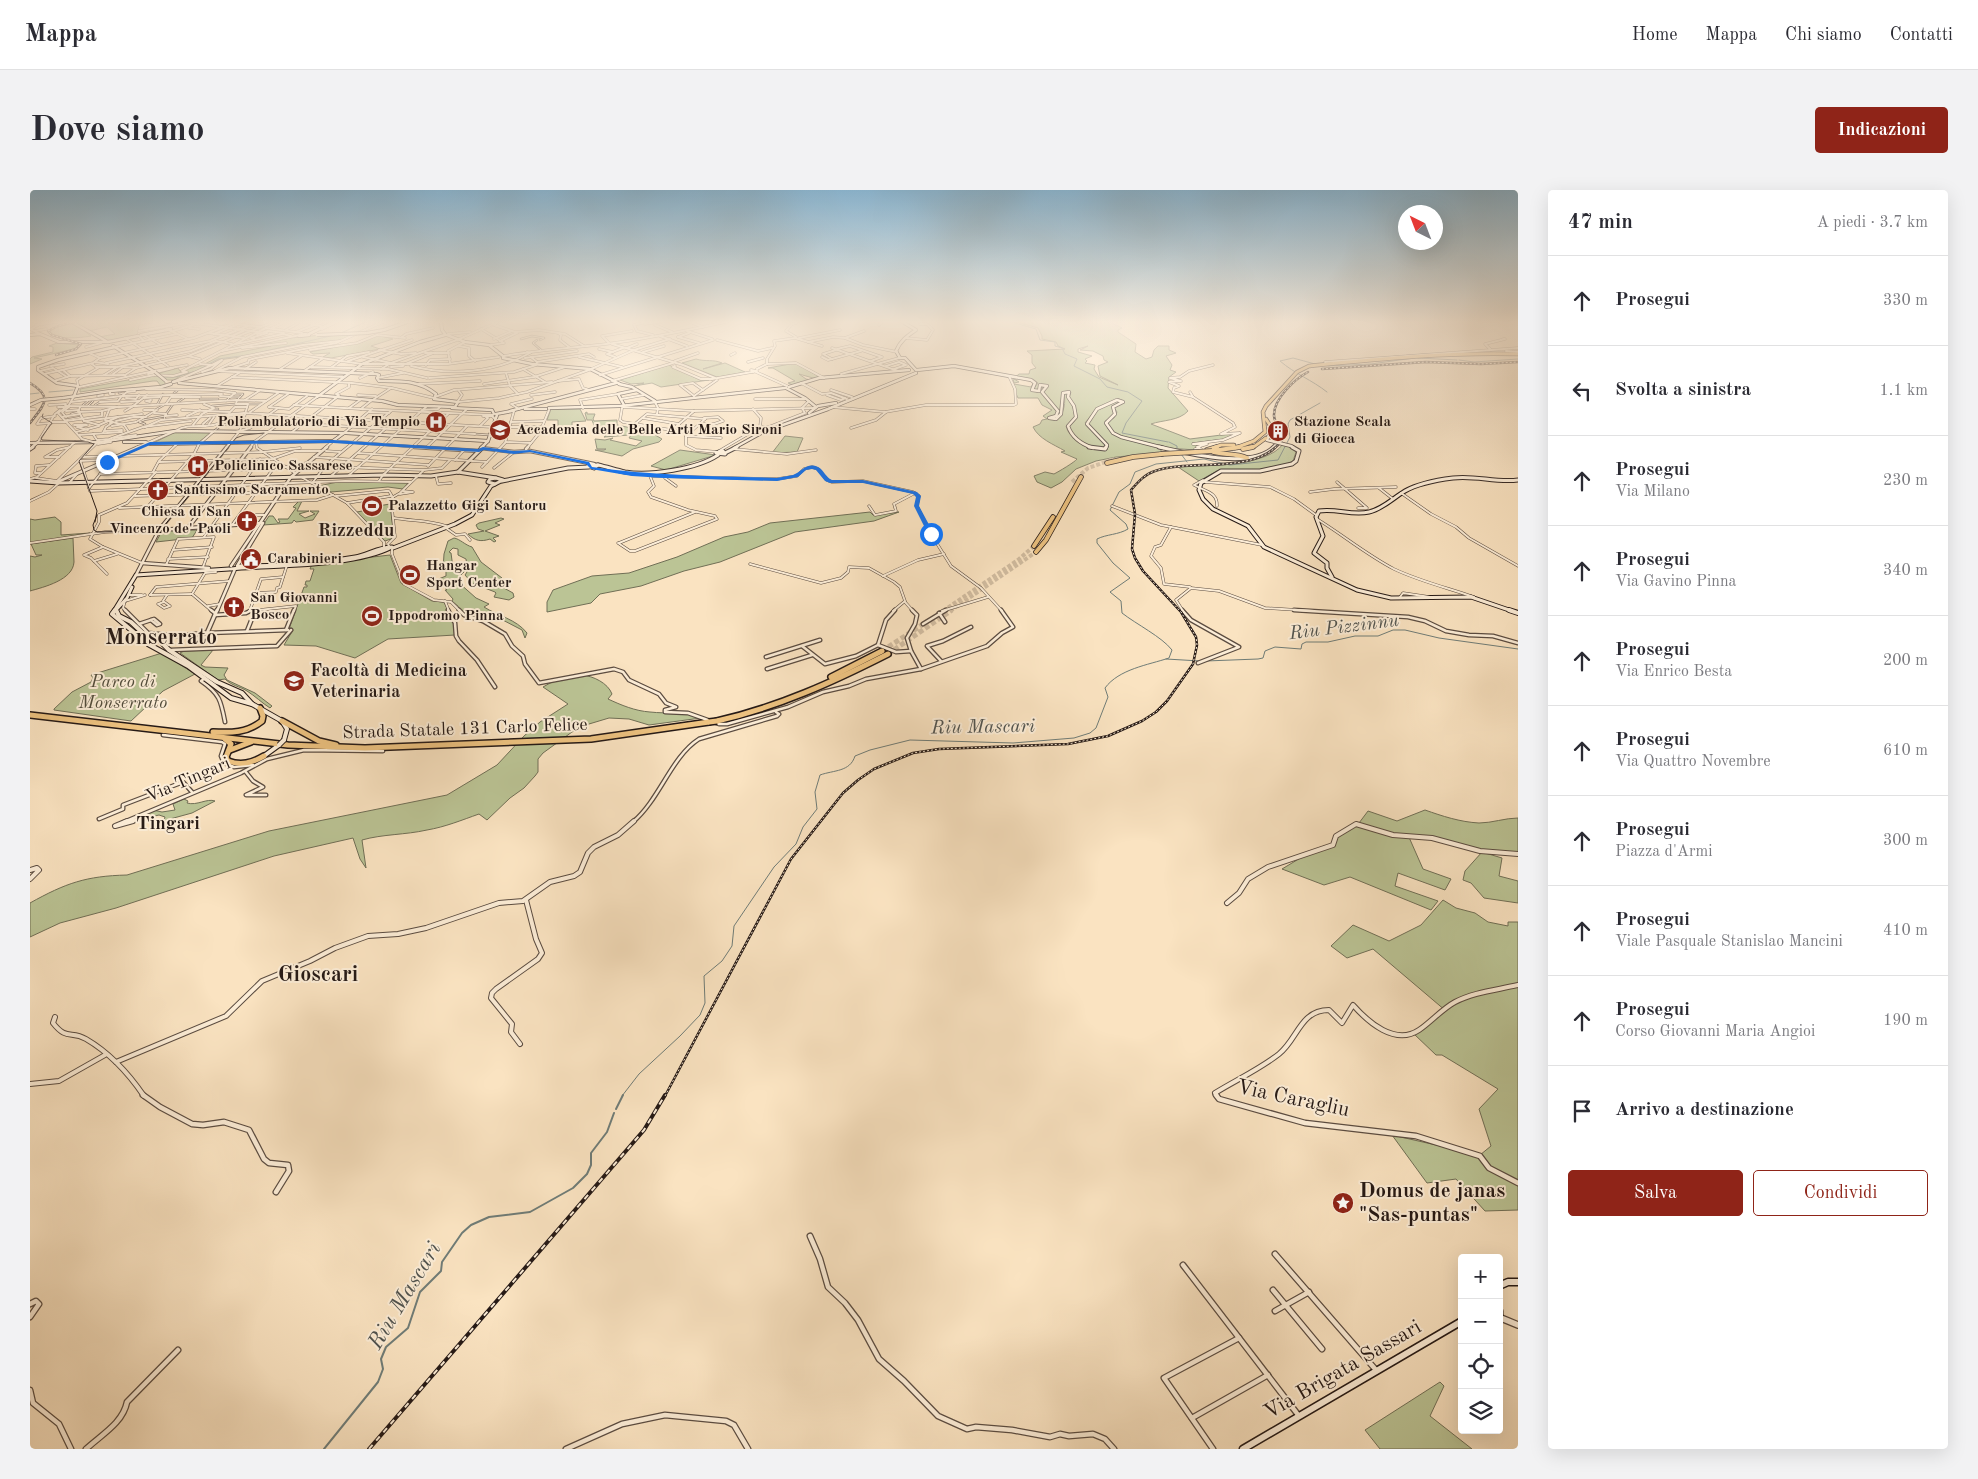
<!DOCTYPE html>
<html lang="it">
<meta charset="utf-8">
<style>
:root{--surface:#fff;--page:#f2f2f3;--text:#2b2b33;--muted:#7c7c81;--line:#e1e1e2;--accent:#8f2418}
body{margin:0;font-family:"Old Standard TT",serif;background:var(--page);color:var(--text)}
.controls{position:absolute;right:15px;bottom:15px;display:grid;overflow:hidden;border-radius:5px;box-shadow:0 5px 20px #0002}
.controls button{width:45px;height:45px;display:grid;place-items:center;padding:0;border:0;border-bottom:1px solid var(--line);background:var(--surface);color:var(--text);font:25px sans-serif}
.compass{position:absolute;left:1368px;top:15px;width:45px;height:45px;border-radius:50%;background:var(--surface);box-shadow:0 5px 20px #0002;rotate:318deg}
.stop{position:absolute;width:15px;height:15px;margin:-11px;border:4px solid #1a73e8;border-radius:50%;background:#fff}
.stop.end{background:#1a73e8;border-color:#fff;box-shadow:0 1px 5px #0008}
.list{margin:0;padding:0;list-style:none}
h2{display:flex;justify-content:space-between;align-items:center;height:65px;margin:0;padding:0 20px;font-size:21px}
h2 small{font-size:16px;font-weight:400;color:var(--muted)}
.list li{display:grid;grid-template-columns:32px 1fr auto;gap:15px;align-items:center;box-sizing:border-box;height:90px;padding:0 20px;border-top:1px solid var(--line)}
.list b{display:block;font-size:19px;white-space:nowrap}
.list p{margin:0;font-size:16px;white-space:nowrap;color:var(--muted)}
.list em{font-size:16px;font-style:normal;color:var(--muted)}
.actions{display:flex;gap:10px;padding:15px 20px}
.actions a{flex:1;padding:11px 0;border:1px solid var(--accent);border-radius:5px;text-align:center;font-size:18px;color:var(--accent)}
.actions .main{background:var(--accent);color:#fff}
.icon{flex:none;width:28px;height:28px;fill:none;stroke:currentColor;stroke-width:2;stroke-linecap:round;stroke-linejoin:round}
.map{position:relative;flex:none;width:1488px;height:1259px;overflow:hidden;border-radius:5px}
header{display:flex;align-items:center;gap:30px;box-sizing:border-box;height:70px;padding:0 25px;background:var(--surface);border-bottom:1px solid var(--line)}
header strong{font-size:24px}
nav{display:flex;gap:28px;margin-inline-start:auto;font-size:18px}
.intro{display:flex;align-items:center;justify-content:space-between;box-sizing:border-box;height:120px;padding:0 30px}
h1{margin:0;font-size:35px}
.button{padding:12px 22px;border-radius:5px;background:var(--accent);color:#fff;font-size:18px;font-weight:700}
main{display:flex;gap:30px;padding:0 30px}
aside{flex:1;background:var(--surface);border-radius:5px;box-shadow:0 5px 20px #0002}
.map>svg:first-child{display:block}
</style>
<header>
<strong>Mappa</strong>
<nav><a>Home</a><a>Mappa</a><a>Chi siamo</a><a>Contatti</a></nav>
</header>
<div class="intro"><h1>Dove siamo</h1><a class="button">Indicazioni</a></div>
<main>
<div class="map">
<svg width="1488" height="1259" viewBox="0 0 1488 1259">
<rect width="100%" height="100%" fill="#fae3c1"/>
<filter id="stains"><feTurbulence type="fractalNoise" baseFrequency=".004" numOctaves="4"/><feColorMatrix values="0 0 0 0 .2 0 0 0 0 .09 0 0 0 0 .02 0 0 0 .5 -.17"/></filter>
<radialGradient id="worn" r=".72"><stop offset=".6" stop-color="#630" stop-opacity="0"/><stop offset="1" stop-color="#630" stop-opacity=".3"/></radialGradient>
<g fill="#bbc495" stroke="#706f56" fill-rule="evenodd">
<path d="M85,131L82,134L110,131L107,146C94,148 81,154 69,147L85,144L77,137L59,141L45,132Z"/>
<path d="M983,131H1078L1092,138L1088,140V142L1106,154L1105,162L1116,169L1122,167L1124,160L1128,156H1139V160L1146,163L1136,166L1142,175L1140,180L1146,182L1139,187L1138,198L1158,221C1149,231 1132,230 1121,234L1160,249L1207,243L1194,249L1162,253L1176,254L1166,257L1170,258L1164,259L1166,260L1138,258L1097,248L1085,243L1077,234L1078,231L1084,228L1087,222L1084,217L1095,212L1089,209L1066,219L1055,233L1076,255L1074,258C1059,258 1046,251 1039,237L1047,228L1039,207L1041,202H1032L1031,223L1027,228L1022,229L1028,225L1029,221L1013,202L1018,195H1009L1008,201L1003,200L1008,193L1003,189H984L989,192L984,193L983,189L989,184H999L1000,180L1006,178L1002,173V165L997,161L1035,159L1028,156L1026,152L1012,149V146L1008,138ZM1058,156L1050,160L1063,161L1073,166L1074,170L1078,172L1068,176L1070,186L1088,195L1069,187L1064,179L1065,175L1055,173L1057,171L1055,169L1062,166L1048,162V159Z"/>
<path d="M42,132L61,146C49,148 28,150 19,143L25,137Z"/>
<path d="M326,144L312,150L271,154L225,165L188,170L171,180L152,185L144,190H135V195L131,196L127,191H123L50,202V199L119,186L148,178L150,181L171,176L190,166L241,156L219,157C255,146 289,145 326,144Z"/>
<path d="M348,145L363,149L341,156L350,159L301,168L293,167L300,163L283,164L280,162L332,152Z"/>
<path d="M27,153L49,155L44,159L4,168L12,169L0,174V169L2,167L23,162V157L19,156Z"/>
<path d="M666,169C676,172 683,169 692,173L673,179L695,173L715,182L687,187L652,173Z"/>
<path d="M766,173L791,188H783L769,184L776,189L781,190L763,195L758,193L765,191L743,178H738Z"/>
<path d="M639,175L670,190H679L631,197L622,193L604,196L614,193L601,194L590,190Z"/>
<path d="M1004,192L1001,201L1009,202L1010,196H1015L1011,199V202L1027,221L1026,224L1019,229H1028C1034,223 1036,212 1034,203H1039L1038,205L1043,216L1045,227L1036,236C1040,252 1064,262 1078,257L1077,253L1058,234L1069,218L1087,211L1090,212L1082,217L1084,224L1081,228L1075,231L1078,239L1083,244L1131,258V263L1086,267L1066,271L1046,279L1032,292L1021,298L1007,292L1004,286L1015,282L1024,284C1028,282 1045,272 1047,269L1031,262L1035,261C1023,254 1009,249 1003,237L1010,234L1012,230L1017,229L1013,226L1022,220L1012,215L1008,208H988L984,199V194L1001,197Z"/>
<path d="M521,219H550L556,231L542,232V239L528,237V230H517Z"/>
<path d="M557,222V224H565L563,229L564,231L587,230V235L620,242L632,249L629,252L603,259L592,266L565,260H574L576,259H567L565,249L575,250L583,248L580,250L606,256L612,251L599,248L601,245H599L574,247L576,246L572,238H565L562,230H557L555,223Z"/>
<path d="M146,242H182L169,252L123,253Z"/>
<path d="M755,246L773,248L767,262L742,263Z"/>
<path d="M1253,254L1267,259L1263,271L1250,277L1231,280L1187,281L1169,291L1148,277C1175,275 1237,277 1253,254Z"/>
<path d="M650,260L686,265L636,280L621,276Z"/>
<path d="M308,292L378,293L373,299L358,297L301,302L288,296Z"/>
<path d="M269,311H272L267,321H279L269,324L275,328L285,324L280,321H289L283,330L266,332L264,330L262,333L233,335L239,326H243L248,333L250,332L248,329H258L266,318L263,317Z"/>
<path d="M360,314L364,348L355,351L327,322L348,318V316Z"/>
<path d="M840,322L843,325L869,322L844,331L765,342L690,372L654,381L611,396L570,404L561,413L517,422V412L523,400L562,386L599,383L647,367L694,347L718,342L740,333Z"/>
<path d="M25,327L31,332V345L60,343L0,353V329L5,330Z"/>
<path d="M471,328L474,329L465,333L470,335L455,341L469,346L463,348L466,351L464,352L460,349C451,352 445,351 438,344L454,341L448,339L446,335L449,333Z"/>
<path d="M167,340L162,348L126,352L132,341Z"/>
<path d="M43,348C43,356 44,364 44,372C43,390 14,397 0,401V366L5,367L12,365H6L1,354Z"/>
<path d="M424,348C430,349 435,355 442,357L451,372L472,388L463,392L483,403L484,407L479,410L464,407L466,403L465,402L442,393L435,385L437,382L434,377L437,376L436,369L428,365V359L423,358L419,362L421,363L423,378L430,377L435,381L428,388V392L446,408L459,414L454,417C468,426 486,429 497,443L495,448L492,440L465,426L447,421L439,426L431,422L428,416L422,411L423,409L415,400H417L413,395L402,396L401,392L416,386V380H413L414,364L418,351Z"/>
<path d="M360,365L371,393L402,411L414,412L425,437V445L358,449L325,468L286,456L254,455L263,440L259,439L274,397H277V395H275L276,391H280L284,379H280L282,374Z"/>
<path d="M183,460L171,475L175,477L198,478L194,485L197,490L225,503L242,516L240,518C232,513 225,506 217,501C209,496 202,496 195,489L188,490L150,463L154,461Z"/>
<path d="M132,463L165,484L133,501L101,531L24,520V519L42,502L61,492L63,488L61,485Z"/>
<path d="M552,485C563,486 578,493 582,504L578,509C591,515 605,521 620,522C637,524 655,521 671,528L619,535L599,529L579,528L559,534L542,542L513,563L508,569V582L505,586L494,598L480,608L457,630L449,624C432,630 415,637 397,640C375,645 353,644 332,650L336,678L330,669L323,648L244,666L86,718L30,733L0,747V713C36,693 56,686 97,685L239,641L417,605L467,575L494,546L510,532L538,514L513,497L522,492Z"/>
<path d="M154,609L158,611L157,613C167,616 177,608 185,611L162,623L140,629L139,631L141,636H134L130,640H126L128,634L133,633L135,627L129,625L92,634L123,620L132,622L145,620L143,614Z"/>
<path d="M1395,620C1412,626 1430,632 1449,633C1462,633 1475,628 1488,628V664L1450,661L1402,648L1378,645L1393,679L1421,689L1415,700L1368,683L1365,696L1408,711L1401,720L1320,687L1294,695L1252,679L1272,667L1302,657L1308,646L1329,633L1338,621L1367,631Z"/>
<path d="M1452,662L1472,668L1469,686L1488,691V713L1454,708L1441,693L1433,690L1435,681Z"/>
<path d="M1413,710L1426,718L1445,723L1458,732L1478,736V732H1488V1020L1455,1021L1426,989L1397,993L1362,945L1450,965L1461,956L1449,919L1468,899L1412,865H1406L1384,844L1416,821L1343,759L1317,768L1301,756L1323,735L1359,751L1391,735Z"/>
<path d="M1410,1192L1414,1196L1400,1226L1442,1259H1350L1335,1240Z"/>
</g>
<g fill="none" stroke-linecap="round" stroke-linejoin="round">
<g stroke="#6f7c77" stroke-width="1">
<path d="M978,131L1006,139L1010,150L1025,152V156L1032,158L1035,164L1047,169L1044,176L1070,189L1077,197L1098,202L1112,211L1096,233L1092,243L1138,252"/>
<path d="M311,143L338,131"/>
<path d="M1388,168L1427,170"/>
<path d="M1429,170L1444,172L1488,169"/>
<path d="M1285,174L1263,168L1250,171C1265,184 1282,190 1297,202"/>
<path d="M1298,176L1341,174L1384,168"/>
<path d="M135,187H146L166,181L188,169L218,165L305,145"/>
<path d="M19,202L43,200"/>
<path d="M0,204L9,203"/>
<path d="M1139,252L1147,256V259"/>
<path d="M1151,264L1157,272"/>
<path d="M1136,469L1170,471"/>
<path d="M1176,471L1228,469L1233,468L1235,461L1245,457L1271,459L1272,454L1276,452H1298L1325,446H1348L1363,440H1375L1409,448L1488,459"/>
<path d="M592,906L609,884L650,846L670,825L675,813L674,786L692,771L702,756L704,736L744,677L766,654L773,637L787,619L785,602L790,585C804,580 820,582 825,566L840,560L880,550L983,553L1044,548L1060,543L1066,538L1078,507L1075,498C1089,479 1118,475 1139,468L1142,460C1132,447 1106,434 1092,423L1091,411L1080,402L1100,388L1083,373L1067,353V349C1077,344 1088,345 1098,339L1096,334L1080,320L1089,302L1100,294L1105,282L1126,274L1174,269L1200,275L1248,270L1260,247L1258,234L1260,230L1290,213"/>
</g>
<g stroke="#6f7c77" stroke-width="2">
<path d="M586,919L593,905"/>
<path d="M294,1259L348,1192L353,1179L351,1169L356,1157L378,1138L390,1102L411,1081L412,1072L432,1043L441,1035L459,1027L500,1022L543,998L557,984L561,975V963L577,942L584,923"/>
</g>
<g stroke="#d0bb9f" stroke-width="4" stroke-dasharray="4 2" stroke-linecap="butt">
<path d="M1042,292L1058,278L1084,269"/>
<path d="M913,421L988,370L1004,356"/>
<path d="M920,421L1006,362"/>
</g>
<g stroke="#d0bb9f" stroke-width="5" stroke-dasharray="5 2.5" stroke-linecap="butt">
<path d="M910,423L915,420"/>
<path d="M852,461L898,431"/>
<path d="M858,464L922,420"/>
</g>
<g stroke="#5b4c41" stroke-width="2.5">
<g id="pedestrian">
<path d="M491,149L502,146L514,148L510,150"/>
<path d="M507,150L503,153L511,160"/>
<path d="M89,203L94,204"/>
<path d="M144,203L147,201"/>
<path d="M204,204H213L207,210"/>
<path d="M170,209H188"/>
<path d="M196,211L200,207H210"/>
<path d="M148,212L154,208"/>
<path d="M218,214H231"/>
<path d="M53,215L58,211"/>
<path d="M65,215L70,212"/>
<path d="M127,215L133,204"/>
<path d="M58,216L63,211"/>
<path d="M182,216L206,214"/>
<path d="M182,219H188"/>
<path d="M125,220L134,215"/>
<path d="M41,224L48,222"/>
<path d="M136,224L143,214"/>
<path d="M35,230L51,227"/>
<path d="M113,230L135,226L134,230"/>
<path d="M114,230L109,232L115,234V237"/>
<path d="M183,242L189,237L206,230"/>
<path d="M445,244L460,245"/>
</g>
</g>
<g stroke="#5b4c41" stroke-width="3">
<g id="minor-far3">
<path d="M272,131L294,137"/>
<path d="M619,131L604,135L607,141L623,145"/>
<path d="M665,131L660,132L673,137"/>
<path d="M157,132L228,142"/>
<path d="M175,132L192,134L197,131"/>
<path d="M111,133L131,131"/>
<path d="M766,133L762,134L756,141L766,147"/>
<path d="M203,134L207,131"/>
<path d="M615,134L636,131"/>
<path d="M6,135L33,131"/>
<path d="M464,135L485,142L509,140L535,144L554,156"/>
<path d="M625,135L642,142"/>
<path d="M849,135L853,131"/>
<path d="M159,138L169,139"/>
<path d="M236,138L272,143"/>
<path d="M242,138L257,131"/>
<path d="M1,139L15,131"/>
<path d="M292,139L309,131"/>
<path d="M451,139L474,153L461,155"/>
<path d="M139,140L158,149"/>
<path d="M256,140L272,131"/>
<path d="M5,141L16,139"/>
<path d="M109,141L157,133"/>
<path d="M143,141L176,131"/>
<path d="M657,141L682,149"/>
<path d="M266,142L295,131"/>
<path d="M178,143L214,148"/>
<path d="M528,143L531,145L530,150L539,157"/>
<path d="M184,144L206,135"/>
<path d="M227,144L238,141L254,143"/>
<path d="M418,144L440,142"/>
<path d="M114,145L131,155"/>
<path d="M109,146L114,151"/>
<path d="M202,146L215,140"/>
<path d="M630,146L657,156"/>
<path d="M372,147L376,144L403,138"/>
<path d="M648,147L669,153"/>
<path d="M648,147L659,143"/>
<path d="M95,148L138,176"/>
<path d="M769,148L810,140"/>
<path d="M815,148L834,141"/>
<path d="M876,148L897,150L903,140L897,134H890"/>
<path d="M224,149L221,148L237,143"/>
<path d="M464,149L480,142"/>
<path d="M687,150L728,161L742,158"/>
<path d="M186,151L202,154"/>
<path d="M310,151L273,155L212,167L185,181L314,187"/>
<path d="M470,151L487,143"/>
<path d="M778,152L803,147L815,148L833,155L867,162"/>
<path d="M579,153L572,146L602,141"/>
<path d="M206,154L253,144L261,146"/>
<path d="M582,154L653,175L685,188"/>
<path d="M429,156L439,158V166L445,171"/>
<path d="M56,157L71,153"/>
<path d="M85,157L147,144"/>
<path d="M212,158L256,153"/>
<path d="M597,158L607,154"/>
<path d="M802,158L868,181"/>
<path d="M569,159L583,162"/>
<path d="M807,159L820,156L852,167L841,171"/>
<path d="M280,160L327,153L347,145L375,148"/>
<path d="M349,160L371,164L386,163"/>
<path d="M806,160L793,164L802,169L831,161"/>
<path d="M1461,160L1455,154L1475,149H1473"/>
<path d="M192,161L270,145"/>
<path d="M1476,161L1488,162"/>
<path d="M613,162L634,156"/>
<path d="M59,163L70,168"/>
<path d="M257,163L332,174"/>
<path d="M395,163H419"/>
<path d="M701,165L705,163"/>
<path d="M158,166L170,169"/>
<path d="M474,166C508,160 542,158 576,154C618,149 659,140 700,131"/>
<path d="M333,167L361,173"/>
<path d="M549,167L592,177"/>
<path d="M585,167L577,164L593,158"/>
<path d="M792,167L798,170L802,169"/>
<path d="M495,168L547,161"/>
<path d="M318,171L382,150"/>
<path d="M645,171L668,163"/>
<path d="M65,172L78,174"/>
<path d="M507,172L559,164L564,167"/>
<path d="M718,172L733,168"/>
<path d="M1295,172L1488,158"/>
<path d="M76,173L180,151L218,136"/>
<path d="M218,173L219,170L226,168L306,153L355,131"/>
<path d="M420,173L418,161L435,152"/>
<path d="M62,174L66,177H86"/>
<path d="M737,174V169L745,156L744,151L765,148L792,156"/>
<path d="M737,174L766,173L794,188"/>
<path d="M373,175L403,163"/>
<path d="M396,175L400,170L420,169"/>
<path d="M21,176L34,174"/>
<path d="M381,176C420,186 464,183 500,163L497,162"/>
<path d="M645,176L643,177L671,189H682"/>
<path d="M856,176L869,172L876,175L864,179"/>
<path d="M93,177L106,178"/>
<path d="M280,177L358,179L397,188"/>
<path d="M302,177L317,166L339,162"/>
<path d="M361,177L373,176"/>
<path d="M202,178L217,173"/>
<path d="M215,179L226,172"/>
<path d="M351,179L361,173L427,150L470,131"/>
<path d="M493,179L515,192"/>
<path d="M727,179L737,174"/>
<path d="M33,180L40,186"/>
<path d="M249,180L271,166"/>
<path d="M721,180L727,181L723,182Z"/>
<path d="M10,181L23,178L37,187"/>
<path d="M124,181L157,175"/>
<path d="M274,181L292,169"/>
<path d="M172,182L181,179L192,170L182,175"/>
<path d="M726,182L757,196"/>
<path d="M476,183L480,196L488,204"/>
<path d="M14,184L63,173L70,168L164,148L202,134"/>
<path d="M83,184L93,177"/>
<path d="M118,184L143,178"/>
<path d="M74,185L87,177L161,161L186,151"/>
<path d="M125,185L143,186L157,182L152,181L236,138"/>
<path d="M570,185L683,150"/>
<path d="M202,187L322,193L362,198L404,208"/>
<path d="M330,188L343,182"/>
<path d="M347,188L373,183"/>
<path d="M399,188L484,182L506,175L507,172L501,167"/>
<path d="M682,189L722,182"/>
<path d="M100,190L124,185"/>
<path d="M24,191L40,186L95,185"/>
<path d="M528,191L549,189L553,198L559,200"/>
<path d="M582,191L643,173"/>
<path d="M143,192L182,175L170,174"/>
<path d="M771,193L792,204L801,203L817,209"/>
<path d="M388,194L450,191"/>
<path d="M454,194L504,187L535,177"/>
<path d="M48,195L47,190L68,178"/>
<path d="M187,196L209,183"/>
<path d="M116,199L184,200L205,203"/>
<path d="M801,200L822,207"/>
<path d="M80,202V204H84"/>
<path d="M1160,202L1163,207L1143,202L1144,198L1149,196L1139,192L1151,191L1140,188L1150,187L1159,181L1183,175"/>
<path d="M93,205L97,202L105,201"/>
<path d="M328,205L346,206"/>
<path d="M501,205L525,202"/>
<path d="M797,205L811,210L815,208"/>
<path d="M68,206L73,205"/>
<path d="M190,206L200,207L205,203"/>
<path d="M664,206L650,195L663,193L673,200"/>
<path d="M664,206L687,190"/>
<path d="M405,207L424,200L522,192"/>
<path d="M1163,207L1203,233L1205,237L1191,244L1210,243L1193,250L1163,254H1177L1167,257L1171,259H1165L1169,261"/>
<path d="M96,208L106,209L109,205"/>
<path d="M114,208L130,207"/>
<path d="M305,208L309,205L306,204L319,197V194"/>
<path d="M344,209L361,198"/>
<path d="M591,209L614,205"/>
<path d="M725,209H776"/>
<path d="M207,210L206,214H218L210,241"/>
<path d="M215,210L229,201"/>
<path d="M428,211L432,205L429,201"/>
<path d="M41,212L92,206L192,204"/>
<path d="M70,212L88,211L91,207"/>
<path d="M91,212L109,211"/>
<path d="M120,212L116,211L121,210"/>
<path d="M428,212L469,208L497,202L559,180L604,160L640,149"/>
<path d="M625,212L628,218L627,224"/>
<path d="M136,214L141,207H170"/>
<path d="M19,215L36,214"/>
<path d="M264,215L331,219"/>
<path d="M35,216L89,217L207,210L236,211"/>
<path d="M103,216L117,205"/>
<path d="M28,217H34"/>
<path d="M50,217L48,222L72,221L87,217"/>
<path d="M239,217L259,219L277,206"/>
<path d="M239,217L258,204"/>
<path d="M802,217L855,222L896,215H984L986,214L985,199L979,186"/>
<path d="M319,218L330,210"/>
<path d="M553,218L550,210L588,204"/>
<path d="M592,218L590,230L593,232L659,243"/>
<path d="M0,219H5"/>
<path d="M489,219L481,214L502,209"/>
<path d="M79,220L75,230L94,235L98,241"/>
<path d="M114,220H124"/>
<path d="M152,220L200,222L205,217H217"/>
<path d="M392,220L408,219L410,217"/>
<path d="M36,221L49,220"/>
<path d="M95,221L102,217"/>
<path d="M49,222L54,231L69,235"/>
<path d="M220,222L248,203"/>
<path d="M339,222L359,223"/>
<path d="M124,223L136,224L135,226L147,225"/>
<path d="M157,226L170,220"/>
<path d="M197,226L213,225"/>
<path d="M453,226H462L465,229"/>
<path d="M32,227L50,224"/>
<path d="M36,227L32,222L39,217"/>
<path d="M613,228L649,234"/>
<path d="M675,229L656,246V255L666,260L688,262"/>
<path d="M206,230L445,244"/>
<path d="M36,231L72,226V221"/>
<path d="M54,231L112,224"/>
<path d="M86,231L104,227H116"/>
<path d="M22,232H36"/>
<path d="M481,232L514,231"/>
<path d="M21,233L7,234L11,228L25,226"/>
<path d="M173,234L180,228"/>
<path d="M179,234L184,227"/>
<path d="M605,234L617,224L675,229"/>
<path d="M671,234H684L693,231L688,227L674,228"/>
<path d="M44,235H57L47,237L58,240"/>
<path d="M69,235L88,227"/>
<path d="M163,235L172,224L184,218L174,214"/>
<path d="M82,236L106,232L127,220"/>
<path d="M450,236L458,228L456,227"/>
<path d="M115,237L131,230L214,223L462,237"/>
<path d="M479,237H512"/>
<path d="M730,237H739L775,223L772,218L779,211"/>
<path d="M821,238L846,230L856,222"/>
<path d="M642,240L664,221"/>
<path d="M75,241L92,240L89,241"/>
<path d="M145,241C165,229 184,245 199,224"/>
<path d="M46,242L69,236"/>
<path d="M206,242L220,238L248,218"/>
<path d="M73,243L76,237L82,233H80"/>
<path d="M63,244L67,250L79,249L113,237L161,231"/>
<path d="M49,245L92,242"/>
<path d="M656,246L691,248"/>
<path d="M84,248L106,245"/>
<path d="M226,252L227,258L265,283"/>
<path d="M476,252L501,253"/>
<path d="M68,254L81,252"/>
<path d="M397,257L437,219"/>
<path d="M703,259L757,264L786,260"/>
<path d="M296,261L310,262"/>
<path d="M689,261L730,237L731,228L723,219"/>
<path d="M233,262L270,258"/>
<path d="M328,263L457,272"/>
<path d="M29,267H15L27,260L40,257"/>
<path d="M53,267L234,262"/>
<path d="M284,267L399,275"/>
<path d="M50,270L60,301L315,291L381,292"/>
<path d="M425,270L434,260"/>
<path d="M49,271L74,270L79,273L59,298"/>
<path d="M129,272L242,269L265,261H292"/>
<path d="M398,276L437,236"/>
<path d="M311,277L394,280L412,278L420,270"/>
<path d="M452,277L475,253L484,221"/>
<path d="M464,278L484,262"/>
<path d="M123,282L129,271L147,254"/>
<path d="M10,283H5L6,276L19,275"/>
<path d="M70,284L244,279L277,273"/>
<path d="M301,286L355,239"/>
<path d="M318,286L396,217"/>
<path d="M406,286L408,294L421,293"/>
<path d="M620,286L747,289L767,286L774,279L782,277L788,279L797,290L802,292L833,291L883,302L889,306L887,316L901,344L921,376L951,398L972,421"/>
<path d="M271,287L317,313L354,352V357"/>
<path d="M6,288L27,291L69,251"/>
<path d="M635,288L646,296"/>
<path d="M0,289L7,287L45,252"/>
<path d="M1173,290L1164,295C1174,301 1188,302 1187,316"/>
<path d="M349,291L353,285L418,224"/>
<path d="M40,292L47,284"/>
<path d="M283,292L296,275L361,221"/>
<path d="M1175,292L1240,297L1264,309L1286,325"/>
<path d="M1307,292L1337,318H1328"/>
<path d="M1349,298L1363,309"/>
<path d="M1280,302L1304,299L1366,297"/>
<path d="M1371,303L1401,324L1426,337L1439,348L1488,376"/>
<path d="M370,304L383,302L373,301"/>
<path d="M105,306L295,301"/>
<path d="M306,306L356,301H359L362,306"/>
<path d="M363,307L370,303L393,281"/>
<path d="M0,311L19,302L29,293"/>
<path d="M317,313L361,306"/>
<path d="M839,316L845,325L866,321L864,314L885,303"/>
<path d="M1082,316L1131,335L1232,355"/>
<path d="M89,318L287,310L303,305"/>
<path d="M114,321L164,264L169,254L183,242"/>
<path d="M210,325H235"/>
<path d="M364,328C382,331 399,330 416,336"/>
<path d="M1287,329C1313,345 1337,365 1364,379C1389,391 1418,398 1444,407"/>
<path d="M202,335L243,279"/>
<path d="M1141,337L1131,355L1125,357L1121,366L1131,378L1134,394L1160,397"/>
<path d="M416,338L426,345L435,344L440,350"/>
<path d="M174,347L230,269"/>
<path d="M0,353L75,342L129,340"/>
<path d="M588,353L600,361H605L687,329L685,326L658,320L621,307L618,302L624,296L620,286"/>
<path d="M589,353L665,322"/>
<path d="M359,356L358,354L365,347L361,309L363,307"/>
<path d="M73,357L54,365L61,368L77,384"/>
<path d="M362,359V364L374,394L404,410L421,412L430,421"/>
<path d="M143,360L182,357"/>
<path d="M138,369L178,367"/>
<path d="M64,371L87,364"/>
<path d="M112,373L73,357L60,349L69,332V325L97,313L126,282"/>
<path d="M720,374L791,393L811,388L818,382L819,377L839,378L864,392L870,397L875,411L863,421"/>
<path d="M136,375L148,349L184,347L173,377"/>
<path d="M853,386L888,370L914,364"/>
<path d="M226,403L246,402L247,398L250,397L257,375"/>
<path d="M162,404L175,383L186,382"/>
<path d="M162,404L182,421"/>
<path d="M98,405H112"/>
<path d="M120,405L126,397L200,391"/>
<path d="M120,405L162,404"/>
<path d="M1370,407L1373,403L1400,407"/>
<path d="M415,411L419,421"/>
<path d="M134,412L128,414L134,418L140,416L133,411L137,405"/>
<path d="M875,412L883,421"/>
<path d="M178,416L190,414"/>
<path d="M220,420L231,389L253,387"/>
<path d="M96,421L93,418L95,411L115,405"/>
<path d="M219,421L266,416L264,421"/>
<path d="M912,421L958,407"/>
<path d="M1153,421L1146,410L1161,398L1189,401L1235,418L1284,421"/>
</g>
</g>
<g stroke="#5b4c41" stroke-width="5">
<g id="minor-far2">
<path d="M95,420L118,443L139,445"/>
<path d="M181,420L186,424"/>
<path d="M418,420L425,433L426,446L429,451L447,470L465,497"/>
<path d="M429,420L434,425L453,431L475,444L482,456L493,466L495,474L509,493L584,479L593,482L599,490L629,504L636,513L646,517L635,520V522L658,523L689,534H697L758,517L793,502L819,496L836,489L891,479L957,456L972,443L983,437L971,420"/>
<path d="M865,420L856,430L848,455L866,462L881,461"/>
<path d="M882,420L887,425L885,434L877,448L881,461L891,479"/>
<path d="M1152,420L1161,430L1209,457L1168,473"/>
<path d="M1264,420L1378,427L1395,431L1416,441L1439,445L1463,446L1488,453"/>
<path d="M909,423L915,432"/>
<path d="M185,425L216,423L222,420"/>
<path d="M124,429L130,434L127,435L121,430Z"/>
<path d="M109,434L121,430"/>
<path d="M893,434L916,420"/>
<path d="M256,440L264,420"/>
<path d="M217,441L221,431"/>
<path d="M177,443L258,440"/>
<path d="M772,456L795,474L826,466L848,455"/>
<path d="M140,460L247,456L261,440"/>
<path d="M736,467L790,450"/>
<path d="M911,471L897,456L913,451L941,437"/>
<path d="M737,479L782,465"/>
<path d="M175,488L171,491C190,504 191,511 195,532"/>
<path d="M133,545L192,552L195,554L191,566L194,573L204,577L223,575"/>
<path d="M215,581L223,591L233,597L216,605H236"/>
<path d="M69,629L93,619V615L153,592L162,602"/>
<path d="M94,632L211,583L237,569L274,560L353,561"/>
<path d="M98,632L114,628"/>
<path d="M603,632C630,609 641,567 669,549L747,526L749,524L746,522"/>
</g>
</g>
<g stroke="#5b4c41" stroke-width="6">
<g id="minor-far1">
<path d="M97,631L85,636L103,631"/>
<path d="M0,680L7,678L9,680L0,689"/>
<path d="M1197,713L1209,703L1218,689L1238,677L1303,655L1306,646L1326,634L1363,645L1402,648L1450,661L1488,664"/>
<path d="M25,827L23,833C37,851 41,840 56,849C80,863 99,884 114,906"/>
<path d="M490,854L481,842L482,834L461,808L462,803L466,799L508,769L512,763L506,749L496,710"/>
<path d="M86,872L196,826L232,791L280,771L305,758L338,746L368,744L396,738L469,713L493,711L520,692L544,686L550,682L558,663L564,657L588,645L604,631"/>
<path d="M0,894L29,891L75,865"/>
<path d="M1187,906L1185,903C1206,890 1230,879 1249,864C1268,849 1270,820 1299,820L1312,833L1323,815C1338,832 1365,856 1389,840C1401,832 1412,819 1425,812C1444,802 1467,800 1488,795"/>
</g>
</g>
<g stroke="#5b4c41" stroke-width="7">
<g id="minor">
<path d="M113,905L130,917L162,934L173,935L194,932L219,940L234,969L239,973L258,975L259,981L246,1002"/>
<path d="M1186,905L1189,909L1275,933L1386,946L1450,966L1459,978L1488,993"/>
<path d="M780,1046L790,1069L798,1097L815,1113L828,1130L849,1169L874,1191L908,1226L937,1239L946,1237L982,1240L1020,1247L1030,1244L1039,1246L1063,1244L1075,1249L1084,1259"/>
<path d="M1245,1064L1346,1180"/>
<path d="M1153,1075L1269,1226"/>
<path d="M1243,1100L1292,1159"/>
<path d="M0,1114L6,1111L9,1114L0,1127"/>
<path d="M1245,1121L1279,1102"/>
<path d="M0,1200L3,1213L29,1234L41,1259"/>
<path d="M1162,1228L1238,1185"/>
<path d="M56,1259C71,1245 93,1233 97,1212L148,1160"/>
<path d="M536,1259L592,1234L635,1225L696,1231L704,1235L718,1259"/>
<path d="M1183,1259L1134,1188L1209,1148"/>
</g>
</g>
<g stroke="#5b4c41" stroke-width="3">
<g id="tertiary-far3">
<path d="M183,131L230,137"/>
<path d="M0,139L10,144"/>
<path d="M332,174H418L469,167"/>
<path d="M811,184L869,168"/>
<path d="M96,187L95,185L106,178L158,166L246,131"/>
<path d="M49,197L124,181"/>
<path d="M44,206L39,215L28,223L52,249L63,252"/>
<path d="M593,217L664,221L785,218"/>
<path d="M332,218L342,210"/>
<path d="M331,219L463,225"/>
<path d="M262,242L306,208"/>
<path d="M314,243L342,219"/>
<path d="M8,252L25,224L30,220"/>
<path d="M106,258L145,241"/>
<path d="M196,258L209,242"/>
<path d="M220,258L224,252L287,207"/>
<path d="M295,258L303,251L402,258"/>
<path d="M497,258L510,242L519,220"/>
</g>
</g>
<g stroke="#5b4c41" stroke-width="4.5">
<g id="tertiary-far2">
<path d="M384,257L449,261"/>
<path d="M451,258L484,262L500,261L564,274"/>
<path d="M496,259L498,257"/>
<path d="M25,293L109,257"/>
<path d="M157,339L221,257"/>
<path d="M129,340L233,333"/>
<path d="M112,373L179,378"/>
<path d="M201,376L261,287L297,257"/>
<path d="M207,376L233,333"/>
<path d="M106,385L129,340L197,257"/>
<path d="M187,421L205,379"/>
</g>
</g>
<g stroke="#5b4c41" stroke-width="5.5">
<path id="tertiary-far1" d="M125,448L177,443L187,420"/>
</g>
<g stroke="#5b4c41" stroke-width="8">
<path id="tertiary" d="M1471,1128L1488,1135"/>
</g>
<g stroke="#261a16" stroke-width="4">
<g id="secondary-far3">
<path d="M40,131L76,151"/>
<path d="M411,131L412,140L415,144"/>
<path d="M138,132L142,131"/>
<path d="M139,139H141L136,140Z"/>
<path d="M337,143L354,140L380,131"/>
<path d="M275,144L279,145L269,146Z"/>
<path d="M279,144L306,131"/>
<path d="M0,145L10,144L29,152H78"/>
<path d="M111,145L137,140"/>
<path d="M417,145L435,152L459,155L473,166"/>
<path d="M78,152L108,146"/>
<path d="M83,156L125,182"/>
<path d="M473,168L502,174L560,179L590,194"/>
<path d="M869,168H875L886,180"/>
<path d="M870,168L866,161C870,151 877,146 886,140L871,131"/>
<path d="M887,180L924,176L1001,190L1005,193L1002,200L1009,201L1010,195L1017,196L1012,202L1028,221L1026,226L1019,228L1026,229L1031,224L1033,203L1039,202L1038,207L1044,216L1046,227L1038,236C1042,248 1051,254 1063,258"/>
<path d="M143,192L200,178L346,184L349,185L347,188L349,191C370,191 388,190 406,204L404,209L428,212"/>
<path d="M149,193L352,211L368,215L425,217L428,212"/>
<path d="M589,194L602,197L625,211"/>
<path d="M759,197L789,188L879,180"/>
<path d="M756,198L775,208L786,217"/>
<path d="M44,206L48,196L27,193L8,180V177L28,170L85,157"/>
<path d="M287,207L332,174L390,152L415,145"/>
<path d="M33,208L80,201L131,197L141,194"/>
<path d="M0,215L11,210"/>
<path d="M594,215L588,204L607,200"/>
<path d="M590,216L755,198"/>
<path d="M422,218L462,220L464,224"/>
<path d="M519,218L589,216"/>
<path d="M495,219H516"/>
<path d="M480,221L586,193"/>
<path d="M779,223L788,216L806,213"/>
<path d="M466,224L482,221"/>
<path d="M70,252L145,241L316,243L458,251"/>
<path d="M94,252H115L121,254L303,251L314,243"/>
<path d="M0,253L71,252"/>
<path d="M1261,256L1264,258"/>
<path d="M1,258L8,252"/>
<path d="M451,258L458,251L467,225"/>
<path d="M704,258L733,242L798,219L886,183"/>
<path d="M1076,258L1077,255L1057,234L1067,219L1087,210L1093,212L1083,217L1085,224L1076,233L1083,243L1091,247L1134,258"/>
<path d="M1243,258L1249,251L1247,246L1239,245L1237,250L1245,252"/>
</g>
</g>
<g stroke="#261a16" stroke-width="5">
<g id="secondary-far2">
<path d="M1059,257L1075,259L1076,257"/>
<path d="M1129,257C1156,263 1222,280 1244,257"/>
<path d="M1262,257L1269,261L1266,271L1262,274L1230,281H1191L1171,293L1169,300L1173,309L1183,319L1218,336L1234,357L1327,400L1361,408L1441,407L1482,421"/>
<path d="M0,259L3,257"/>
<path d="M693,261L695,264L686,263Z"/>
<path d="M695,263L707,257"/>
<path d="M561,275H568L564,278L558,276Z"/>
<path d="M568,275C577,277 586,280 595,282C620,286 667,279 688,265"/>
<path d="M428,282L453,257"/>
<path d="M466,288L473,290L465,294L458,292L460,289Z"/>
<path d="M0,291L29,293L353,285L401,286L428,282L466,288"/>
<path d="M472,291L538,278L559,277"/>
<path d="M363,358L425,334L442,325L461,296L465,294"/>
<path d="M201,379C245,375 324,377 362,357C349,357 337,365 325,367C286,374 247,376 208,376"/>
<path d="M1302,387L1297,378V373L1284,363L1293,346L1286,327L1289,321C1306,318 1322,326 1339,322C1353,319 1363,308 1375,301C1389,293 1407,290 1423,288C1445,285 1466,293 1488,290"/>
<path d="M84,421L106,385L199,379"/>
<path d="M85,421L97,408L102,397"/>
</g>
</g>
<g stroke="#261a16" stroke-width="6">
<g id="secondary-far1">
<path d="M85,420L82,424L118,454L158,476L201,508L222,514L252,531L257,539L254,550"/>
<path d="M86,420L89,426L101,432L115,445L129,450L139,460L187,492L212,503L222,514"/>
<path d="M1479,420L1488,423"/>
<path d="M234,566L249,555"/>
</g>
</g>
<g stroke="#261a16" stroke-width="9">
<g id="secondary">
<path d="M1469,1096L1478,1092H1488"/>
<path d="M1469,1121V1128"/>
<path d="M1213,1259L1432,1131"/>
</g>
</g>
<g stroke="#261a16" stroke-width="4.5">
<g id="trunk-far2">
<path d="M1236,229L1247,246"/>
<path d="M1183,258L1191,255H1204"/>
<path d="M1205,258L1224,251L1235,242L1233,222L1236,216L1267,182L1279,176C1349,169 1418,162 1488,164"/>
<path d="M1218,258L1225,256L1236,248"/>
</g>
</g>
<g stroke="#261a16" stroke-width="5.5">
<g id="trunk-far1">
<path d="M1187,257L1177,260C1190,266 1204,262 1217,268"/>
<path d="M1213,259L1223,257"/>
<path d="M1182,261L1210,257"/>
<path d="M1077,273L1103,267L1132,264"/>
<path d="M1004,356L1023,327"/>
<path d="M1006,362L1016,350L1051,287"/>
</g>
</g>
<g stroke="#261a16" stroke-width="8">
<g id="trunk">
<path d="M801,487L852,461"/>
<path d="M0,525L258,555L335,558L561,549L679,532"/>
<path d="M252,531L289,551L306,555"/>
<path d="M687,531C748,517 803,492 858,464"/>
<path d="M183,542C201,543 217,543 232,531L233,526L230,518"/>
<path d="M195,549L201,554L196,567L198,571C211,576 222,573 234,566"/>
<path d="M200,560L221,552"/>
</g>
</g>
<use href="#pedestrian" stroke="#fcedd7" stroke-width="1"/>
<use href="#minor-far3" stroke="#fcedd7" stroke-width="2"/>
<use href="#minor-far2" stroke="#fcedd7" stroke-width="2.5"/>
<use href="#minor-far1" stroke="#fcedd7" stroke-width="4"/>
<use href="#minor" stroke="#fcedd7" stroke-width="4.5"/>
<use href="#tertiary-far3" stroke="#fcedd7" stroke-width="2"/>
<use href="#tertiary-far2" stroke="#fcedd7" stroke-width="2.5"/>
<use href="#tertiary-far1" stroke="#fcedd7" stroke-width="3"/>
<use href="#tertiary" stroke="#fcedd7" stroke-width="5.5"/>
<use href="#secondary-far3" stroke="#fcedd7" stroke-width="2.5"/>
<use href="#secondary-far2" stroke="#fcedd7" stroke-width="3"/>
<use href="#secondary-far1" stroke="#fcedd7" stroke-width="4"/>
<use href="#secondary" stroke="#fcedd7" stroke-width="6"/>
<use href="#trunk-far2" stroke="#edc280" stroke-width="3"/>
<use href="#trunk-far1" stroke="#edc280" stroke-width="4"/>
<use href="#trunk" stroke="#edc280" stroke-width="5"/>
<g stroke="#261a16" stroke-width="1">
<path d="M13,224L12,227L22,233L11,248L12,250L58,252L64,254L49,271L67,321L65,332"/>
<path d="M67,325L63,335L64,340L67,342L118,341L133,337L206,248L214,245L234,243"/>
</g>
<g stroke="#261a16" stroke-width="2.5">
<g id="rail-far1">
<path d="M26,165L46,159L51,154L22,145L18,141L28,136L48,131"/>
<path d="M1292,179L1396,172L1451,174L1488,172"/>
<path d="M0,193C24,207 14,215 0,233"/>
<path d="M635,906L761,669L813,603L828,590L844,579L883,563L909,559L1038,554L1078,546L1112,531L1126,522L1137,511L1163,474L1167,455L1166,447L1151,422L1113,381L1105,368L1102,359L1105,324L1101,300C1108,292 1115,284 1125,281C1164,268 1227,286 1253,249C1251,241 1245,234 1244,226C1243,209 1265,189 1278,182"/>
</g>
</g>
<g stroke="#261a16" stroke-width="4">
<path id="rail" d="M339,1259L614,940L635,905"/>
</g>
<use href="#rail-far1" stroke="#fcedd7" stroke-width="1" stroke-dasharray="2" stroke-linecap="butt"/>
<use href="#rail" stroke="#fcedd7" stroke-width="2" stroke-dasharray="5.5" stroke-linecap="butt"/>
<g stroke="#261a16" stroke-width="4" stroke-linecap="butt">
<g id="secondary-bridge-far1">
<path d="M287,145L337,143"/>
<path d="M125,182L136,191"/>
<path d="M11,210L33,208"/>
<path d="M1245,252L1261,256"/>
</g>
</g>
<g stroke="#261a16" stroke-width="6" stroke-linecap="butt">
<path id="secondary-bridge" d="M249,555L254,550"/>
</g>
<g stroke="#261a16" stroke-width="5.5" stroke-linecap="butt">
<path id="trunk-bridge-far1" d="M1131,264L1182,261"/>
</g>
<g stroke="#261a16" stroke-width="8" stroke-linecap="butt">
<path id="trunk-bridge" d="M679,532L687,531"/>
</g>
<use href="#secondary-bridge-far1" stroke="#fcedd7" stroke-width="2.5"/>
<use href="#secondary-bridge" stroke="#fcedd7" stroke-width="4"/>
<use href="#trunk-bridge-far1" stroke="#edc280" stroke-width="4"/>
<use href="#trunk-bridge" stroke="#edc280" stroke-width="5"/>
</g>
<linearGradient id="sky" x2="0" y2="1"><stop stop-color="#8bb8d5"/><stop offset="0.43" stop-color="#fdf2e3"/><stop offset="1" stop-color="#fdf2e3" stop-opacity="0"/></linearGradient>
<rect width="1488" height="307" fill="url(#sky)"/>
<path fill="#1a73e8" d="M303,250L448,259L453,257L484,261L500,260L559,272L562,277C624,286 685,286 747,288C752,287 758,286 763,285C772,282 776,272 788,277C794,280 796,288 802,290H833L887,302L891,306L889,316L904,344L901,346L898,344L884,316L886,307L883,304L833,293H800L795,291L786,280L782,279L776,280L768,287L747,291L634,288L602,286L561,279L556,274L500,262L484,264L454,260L449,262L303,253L120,255L79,273L74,272L120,252Z"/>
<defs>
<g id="hospital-disc" transform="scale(1.125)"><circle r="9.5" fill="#8f2418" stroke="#fcedd7"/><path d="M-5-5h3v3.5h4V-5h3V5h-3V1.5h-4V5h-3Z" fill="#fff"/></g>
<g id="university-disc" transform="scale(1.125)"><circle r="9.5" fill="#8f2418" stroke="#fcedd7"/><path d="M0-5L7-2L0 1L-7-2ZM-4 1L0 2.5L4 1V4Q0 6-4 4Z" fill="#fff"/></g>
<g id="building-disc" transform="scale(1.125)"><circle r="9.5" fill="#8f2418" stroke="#fcedd7"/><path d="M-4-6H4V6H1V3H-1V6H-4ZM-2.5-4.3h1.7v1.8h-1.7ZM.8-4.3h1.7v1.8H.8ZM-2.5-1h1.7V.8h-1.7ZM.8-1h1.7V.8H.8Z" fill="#fff"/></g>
<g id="church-disc" transform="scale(1.125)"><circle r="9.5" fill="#8f2418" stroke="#fcedd7"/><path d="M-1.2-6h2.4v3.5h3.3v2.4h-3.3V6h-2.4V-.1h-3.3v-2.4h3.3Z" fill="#fff"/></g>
<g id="stadium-disc" transform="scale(1.125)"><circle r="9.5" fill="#8f2418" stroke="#fcedd7"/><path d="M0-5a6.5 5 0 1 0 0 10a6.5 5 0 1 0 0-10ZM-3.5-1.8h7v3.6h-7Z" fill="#fff"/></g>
<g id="civic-disc" transform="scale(1.125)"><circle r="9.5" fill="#8f2418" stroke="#fcedd7"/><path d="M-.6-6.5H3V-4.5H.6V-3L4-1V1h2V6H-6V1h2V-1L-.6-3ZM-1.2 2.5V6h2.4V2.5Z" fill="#fff"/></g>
<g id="sight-disc" transform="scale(1.125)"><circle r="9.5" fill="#8f2418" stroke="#fcedd7"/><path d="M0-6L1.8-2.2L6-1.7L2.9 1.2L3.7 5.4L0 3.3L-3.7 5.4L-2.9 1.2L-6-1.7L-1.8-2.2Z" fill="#fff"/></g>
</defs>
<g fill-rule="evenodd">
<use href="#hospital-disc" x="406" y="232"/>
<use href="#university-disc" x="470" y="240"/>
<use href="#building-disc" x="1248" y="241"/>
<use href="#hospital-disc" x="168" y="276"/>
<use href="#church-disc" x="128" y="300"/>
<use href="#stadium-disc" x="342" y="316"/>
<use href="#church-disc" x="217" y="331"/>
<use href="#civic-disc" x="221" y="369"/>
<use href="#stadium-disc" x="380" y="385"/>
<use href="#church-disc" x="204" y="417"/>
<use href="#stadium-disc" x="342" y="426"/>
<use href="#university-disc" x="264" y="491"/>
<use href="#sight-disc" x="1313" y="1013"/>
</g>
<g text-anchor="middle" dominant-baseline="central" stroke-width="4" stroke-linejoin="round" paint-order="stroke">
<g font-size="15" font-weight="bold" fill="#261a16" stroke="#fcedd7" text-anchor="start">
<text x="390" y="232" text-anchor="end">Poliambulatorio di Via Tempio</text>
<text x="1264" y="232">Stazione Scala<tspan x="1264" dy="17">di Giocca</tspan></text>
<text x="486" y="240">Accademia delle Belle Arti Mario Sironi</text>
<text x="184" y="276">Policlinico Sassarese</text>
<text x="144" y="300">Santissimo Sacramento</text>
<text x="358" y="316">Palazzetto Gigi Santoru</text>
<text x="201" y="322" text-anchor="end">Chiesa di San<tspan x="201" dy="17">Vincenzo de' Paoli</tspan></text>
<text x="237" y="369">Carabinieri</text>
<text x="396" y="376">Hangar<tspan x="396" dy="17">Sport Center</tspan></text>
<text x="220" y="408">San Giovanni<tspan x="220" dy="17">Bosco</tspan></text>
<text x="358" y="426">Ippodromo Pinna</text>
</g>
<g font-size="18" font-weight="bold" fill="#261a16" stroke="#fcedd7" text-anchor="start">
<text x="280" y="481">Facoltà di Medicina<tspan x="280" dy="21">Veterinaria</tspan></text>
</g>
<g font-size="18" font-style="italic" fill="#534d3c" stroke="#fcedd7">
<text x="93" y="492">Parco di<tspan x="93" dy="21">Monserrato</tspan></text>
</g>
<g font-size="18" fill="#261a16" stroke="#fcedd7">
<text transform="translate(435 539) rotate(-2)">Strada Statale 131 Carlo Felice</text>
<text transform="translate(158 590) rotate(-23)">Via Tingari</text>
</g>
<g font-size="19" font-weight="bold" fill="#261a16" stroke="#fcedd7">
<text x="326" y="341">Rizzeddu</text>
</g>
<g font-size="19" font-style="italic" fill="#50534f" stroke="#fcedd7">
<text transform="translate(1314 438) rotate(-7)">Riu Pizzinnu</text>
<text transform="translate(953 538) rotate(-1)">Riu Mascari</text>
</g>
<g font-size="19" font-weight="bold" fill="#261a16" stroke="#fcedd7">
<text x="138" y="634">Tingari</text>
</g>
<g font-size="21" fill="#261a16" stroke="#fcedd7">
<text transform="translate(1263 909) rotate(12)">Via Caragliu</text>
<text transform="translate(1313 1180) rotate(-30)">Via Brigata Sassari</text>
</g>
<g font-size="21" font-weight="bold" fill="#261a16" stroke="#fcedd7" text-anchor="start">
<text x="1329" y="1001">Domus de janas<tspan x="1329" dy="24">"Sas-puntas"</tspan></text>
</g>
<g font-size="22" font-weight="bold" fill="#261a16" stroke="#fcedd7">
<text x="131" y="448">Monserrato</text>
<text x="288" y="785">Gioscari</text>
</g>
<g font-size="22" font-style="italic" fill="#50534f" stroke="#fcedd7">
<text transform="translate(375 1106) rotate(-59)">Riu Mascari</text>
</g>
</g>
<rect width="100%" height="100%" filter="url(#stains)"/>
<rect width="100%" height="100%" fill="url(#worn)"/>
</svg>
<div class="controls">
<button>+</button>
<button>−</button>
<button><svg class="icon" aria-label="locate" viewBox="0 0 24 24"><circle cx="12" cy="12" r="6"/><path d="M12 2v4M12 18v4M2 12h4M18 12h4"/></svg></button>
<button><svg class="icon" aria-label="layers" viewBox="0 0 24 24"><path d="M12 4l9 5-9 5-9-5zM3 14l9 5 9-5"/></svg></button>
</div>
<svg class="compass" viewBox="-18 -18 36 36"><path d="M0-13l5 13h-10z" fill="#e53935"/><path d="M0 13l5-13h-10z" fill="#7c7c81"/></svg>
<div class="stop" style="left:901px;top:344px"></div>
<div class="stop end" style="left:77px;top:272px"></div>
</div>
<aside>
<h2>47 min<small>A piedi · 3.7 km</small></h2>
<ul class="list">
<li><svg class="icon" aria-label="ahead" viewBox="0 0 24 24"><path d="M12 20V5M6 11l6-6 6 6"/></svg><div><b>Prosegui</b></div><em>330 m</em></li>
<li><svg class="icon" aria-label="left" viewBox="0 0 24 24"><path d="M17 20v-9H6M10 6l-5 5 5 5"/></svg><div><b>Svolta a sinistra</b></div><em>1.1 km</em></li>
<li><svg class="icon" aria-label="ahead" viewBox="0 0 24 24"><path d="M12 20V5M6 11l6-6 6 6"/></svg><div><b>Prosegui</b><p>Via Milano</p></div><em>230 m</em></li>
<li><svg class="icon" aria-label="ahead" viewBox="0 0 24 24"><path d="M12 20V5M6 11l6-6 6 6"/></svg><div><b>Prosegui</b><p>Via Gavino Pinna</p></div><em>340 m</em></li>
<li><svg class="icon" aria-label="ahead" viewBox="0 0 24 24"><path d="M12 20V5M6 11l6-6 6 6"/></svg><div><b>Prosegui</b><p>Via Enrico Besta</p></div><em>200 m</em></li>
<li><svg class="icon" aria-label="ahead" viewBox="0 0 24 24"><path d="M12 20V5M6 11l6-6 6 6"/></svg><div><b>Prosegui</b><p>Via Quattro Novembre</p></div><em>610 m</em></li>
<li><svg class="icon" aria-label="ahead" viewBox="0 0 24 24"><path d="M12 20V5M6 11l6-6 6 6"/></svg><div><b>Prosegui</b><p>Piazza d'Armi</p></div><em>300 m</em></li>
<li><svg class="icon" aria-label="ahead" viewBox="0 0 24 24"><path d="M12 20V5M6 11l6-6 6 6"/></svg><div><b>Prosegui</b><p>Viale Pasquale Stanislao Mancini</p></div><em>410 m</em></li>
<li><svg class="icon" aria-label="ahead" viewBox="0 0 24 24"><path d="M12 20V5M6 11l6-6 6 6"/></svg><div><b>Prosegui</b><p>Corso Giovanni Maria Angioi</p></div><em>190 m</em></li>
<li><svg class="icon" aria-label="arrive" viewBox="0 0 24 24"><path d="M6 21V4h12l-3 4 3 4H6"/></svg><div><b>Arrivo a destinazione</b></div></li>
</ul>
<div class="actions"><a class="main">Salva</a><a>Condividi</a></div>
</aside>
</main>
